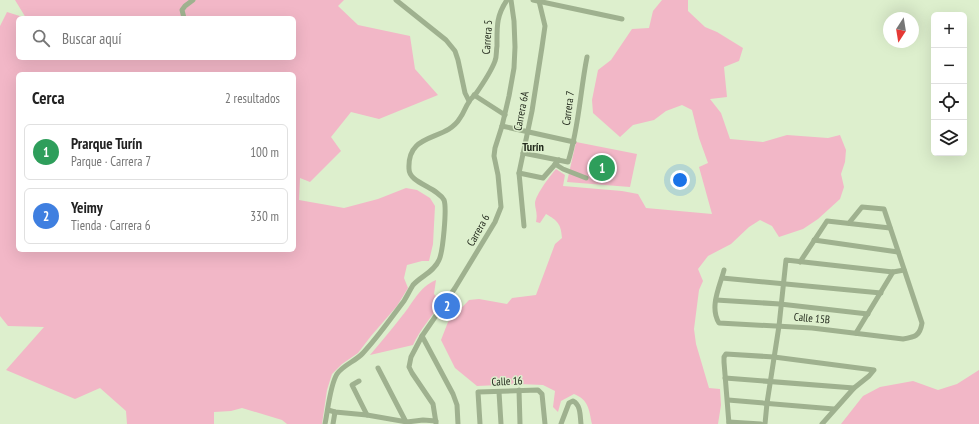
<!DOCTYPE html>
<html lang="es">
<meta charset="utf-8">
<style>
:root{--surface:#fff;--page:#f2f2f2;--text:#222;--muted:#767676;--line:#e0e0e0;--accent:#7c3aed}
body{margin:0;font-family:"PT Sans Narrow",sans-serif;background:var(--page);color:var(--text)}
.controls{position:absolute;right:12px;top:12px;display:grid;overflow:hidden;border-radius:6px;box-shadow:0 4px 16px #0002}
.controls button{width:36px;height:36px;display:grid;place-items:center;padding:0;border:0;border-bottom:1px solid var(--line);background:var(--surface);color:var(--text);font:20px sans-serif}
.compass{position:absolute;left:883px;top:12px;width:36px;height:36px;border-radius:50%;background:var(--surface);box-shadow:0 4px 16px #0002;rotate:192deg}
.you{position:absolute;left:680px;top:180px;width:14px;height:14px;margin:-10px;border:3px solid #fff;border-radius:50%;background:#1a73e8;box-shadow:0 0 0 6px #1a73e833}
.badge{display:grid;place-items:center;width:26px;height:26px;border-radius:50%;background:var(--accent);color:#fff;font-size:13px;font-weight:700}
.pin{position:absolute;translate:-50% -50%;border:2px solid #fff;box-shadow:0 1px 4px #0006}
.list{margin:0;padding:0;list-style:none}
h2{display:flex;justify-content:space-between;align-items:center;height:52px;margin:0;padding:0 16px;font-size:17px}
h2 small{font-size:13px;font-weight:400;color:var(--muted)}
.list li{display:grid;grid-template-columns:26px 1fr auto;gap:12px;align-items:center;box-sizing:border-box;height:56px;margin:0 8px 8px;padding:0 8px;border:1px solid var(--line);border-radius:6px}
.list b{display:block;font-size:15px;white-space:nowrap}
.list p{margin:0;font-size:13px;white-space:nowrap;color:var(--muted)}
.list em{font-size:13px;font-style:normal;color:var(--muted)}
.icon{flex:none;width:22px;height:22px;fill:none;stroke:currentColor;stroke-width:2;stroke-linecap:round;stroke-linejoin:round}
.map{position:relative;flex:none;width:979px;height:424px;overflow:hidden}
.search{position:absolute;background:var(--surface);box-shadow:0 4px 16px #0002;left:16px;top:16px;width:280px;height:44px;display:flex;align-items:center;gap:10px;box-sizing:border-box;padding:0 14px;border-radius:6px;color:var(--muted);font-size:15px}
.panel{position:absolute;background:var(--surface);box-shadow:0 4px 16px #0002;left:16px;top:72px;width:280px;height:180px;border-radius:6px}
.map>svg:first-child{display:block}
</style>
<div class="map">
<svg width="979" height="424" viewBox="0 0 979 424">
<rect width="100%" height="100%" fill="#ddefcd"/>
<g fill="#f2b7c7" fill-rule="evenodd">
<path d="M15,0H189L180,10L182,18H26Z"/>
<path d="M196,0H344L338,6L358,25L410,36L415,69L438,95L379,119L351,112L331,137L341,151L310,182L300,178L299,200L344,208L378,199L406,188L417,190L430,198L435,206L433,244L429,261H422L407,265L404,278L408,288L397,306L371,336L358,353L342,364L332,374L327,390L322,424H287L282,420L242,408L231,411L214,412V424H127L126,411L100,388L75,399L6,370L44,327L8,326L0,316V26L7,12L26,18H18V58H294V18H186L184,11L187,7ZM18,74H294V250H18Z"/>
<path d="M662,0H688V11L705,27L717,32L743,48L739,61L724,67L727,97L710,99L721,113L730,139L763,142L787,135L828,138L840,135L846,150L845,162L841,174L844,187L840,199L818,219L803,229L779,237L772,226L760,220L749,227L731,244L708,256L698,269L703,281L699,290L694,329L696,344L709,388L720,389L721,405L718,424H592C589,410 589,400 574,394L561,401L558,412L553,407L555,391L543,385L519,384L477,386L455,368L441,340L448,322L469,300L479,299L507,304L512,298L536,295L555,244L562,238C561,224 558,221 546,214L540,223L536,222C538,213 535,209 535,203C536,194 550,176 556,169L565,175L563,186L622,191L638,194L646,208L712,214L699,167L708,163L699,138L692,110L682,105L666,111L654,120L633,125L620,137L593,113L592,100L598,70L611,60L632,29L649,28L653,11Z"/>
<path d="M576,142L637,154L630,187L567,182Z"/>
<path d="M436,280L434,294L441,302C432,317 420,329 413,345L370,355C381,342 392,329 402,316C414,302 418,288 436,280Z"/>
<path d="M979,370V424H841L863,396L880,387L913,381L938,390L957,384Z"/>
</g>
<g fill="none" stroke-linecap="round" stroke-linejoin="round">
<g stroke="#9fb18f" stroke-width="5">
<path d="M396,0L446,40L455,51L458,60L465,93L469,101"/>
<path d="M533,0L622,19"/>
<path d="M184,18L182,10L185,6L193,0"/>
<path d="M474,95L505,115"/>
<path d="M502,126L574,142"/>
<path d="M523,153L568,162C579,128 580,92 587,57"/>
<path d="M555,164L563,169L586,178"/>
<path d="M519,173L543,178L559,160"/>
<path d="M524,226L519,173L532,111L542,47L545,26L539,1"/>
<path d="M814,240L898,252"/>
<path d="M800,262L827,221L890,228"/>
<path d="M724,270C720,286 709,307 719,323L812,328L903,339C915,337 920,336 922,323L884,209L862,207L849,223"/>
<path d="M722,278L881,293"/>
<path d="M716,300L780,304L868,314"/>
<path d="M856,333L893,272"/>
<path d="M422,336L411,357L409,367L412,373L433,404L436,423"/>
<path d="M378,368L407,424"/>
<path d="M725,378L854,388"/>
<path d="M359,381L352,385L367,415"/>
<path d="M519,390L520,424"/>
<path d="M499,392L501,424"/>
<path d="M728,400L834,409"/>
<path d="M328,410L335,412L367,415L407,422L423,420L436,421"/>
<path d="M729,422L761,424"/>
<path d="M325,424C328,410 330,385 337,374C343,365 356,361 363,353C378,337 391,318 404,301C407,296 410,290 413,285C421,276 434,272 439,260C443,252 447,208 444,200C437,187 409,183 409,169C407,131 446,142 460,118C464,113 465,107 469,102C470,99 473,97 475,95C482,85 491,72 495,61C497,56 496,51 497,46C497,27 496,16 507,0"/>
<path d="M333,424L335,412"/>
<path d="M458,424L457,405L453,394L422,336L455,288L495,222L501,207L498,175L494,156L495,148L502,126L509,96L514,68L515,47L514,21L511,0"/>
<path d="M480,424L478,392L538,390L542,394L545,424"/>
<path d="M561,424L569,403L573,401C581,405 580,416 581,424"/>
<path d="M729,424L724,362V357L726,354L774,357L874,370L869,376L854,388L822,424"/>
<path d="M765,424L767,403L779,326L786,260L893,272L904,270"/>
</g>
</g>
<g text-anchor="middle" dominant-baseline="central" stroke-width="3" stroke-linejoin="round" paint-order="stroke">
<g font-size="11" fill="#22291c" stroke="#ddefcd">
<text transform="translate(487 37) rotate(-86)">Carrera 5</text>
<text transform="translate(568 108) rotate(-83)">Carrera 7</text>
<text transform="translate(521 111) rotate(-79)">Carrera 6A</text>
<text transform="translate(478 230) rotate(-61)">Carrera 6</text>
<text transform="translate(812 318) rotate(5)">Calle 15B</text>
<text transform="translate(507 381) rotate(-3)">Calle 16</text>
</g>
<g font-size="12" font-weight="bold" fill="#22291c" stroke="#ddefcd">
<text x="533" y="146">Turín</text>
</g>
</g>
</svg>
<div class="controls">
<button>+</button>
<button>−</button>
<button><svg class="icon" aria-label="locate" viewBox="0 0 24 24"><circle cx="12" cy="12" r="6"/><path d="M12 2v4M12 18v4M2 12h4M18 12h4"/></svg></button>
<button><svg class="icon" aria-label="layers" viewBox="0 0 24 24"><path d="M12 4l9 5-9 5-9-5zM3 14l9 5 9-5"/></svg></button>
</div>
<svg class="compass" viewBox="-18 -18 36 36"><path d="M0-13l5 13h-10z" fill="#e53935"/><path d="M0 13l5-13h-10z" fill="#767676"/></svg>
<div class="you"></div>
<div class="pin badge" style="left:602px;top:168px;background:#2e9e5b">1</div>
<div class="pin badge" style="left:447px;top:306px;background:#3f7fe0">2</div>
<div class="search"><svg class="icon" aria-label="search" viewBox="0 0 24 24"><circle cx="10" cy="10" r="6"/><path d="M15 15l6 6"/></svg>Buscar aquí</div>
<section class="panel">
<h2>Cerca<small>2 resultados</small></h2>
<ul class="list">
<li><span class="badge" style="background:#2e9e5b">1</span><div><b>Prarque Turín</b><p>Parque · Carrera 7</p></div><em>100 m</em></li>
<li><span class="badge" style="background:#3f7fe0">2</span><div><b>Yeimy</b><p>Tienda · Carrera 6</p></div><em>330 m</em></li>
</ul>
</section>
</div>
